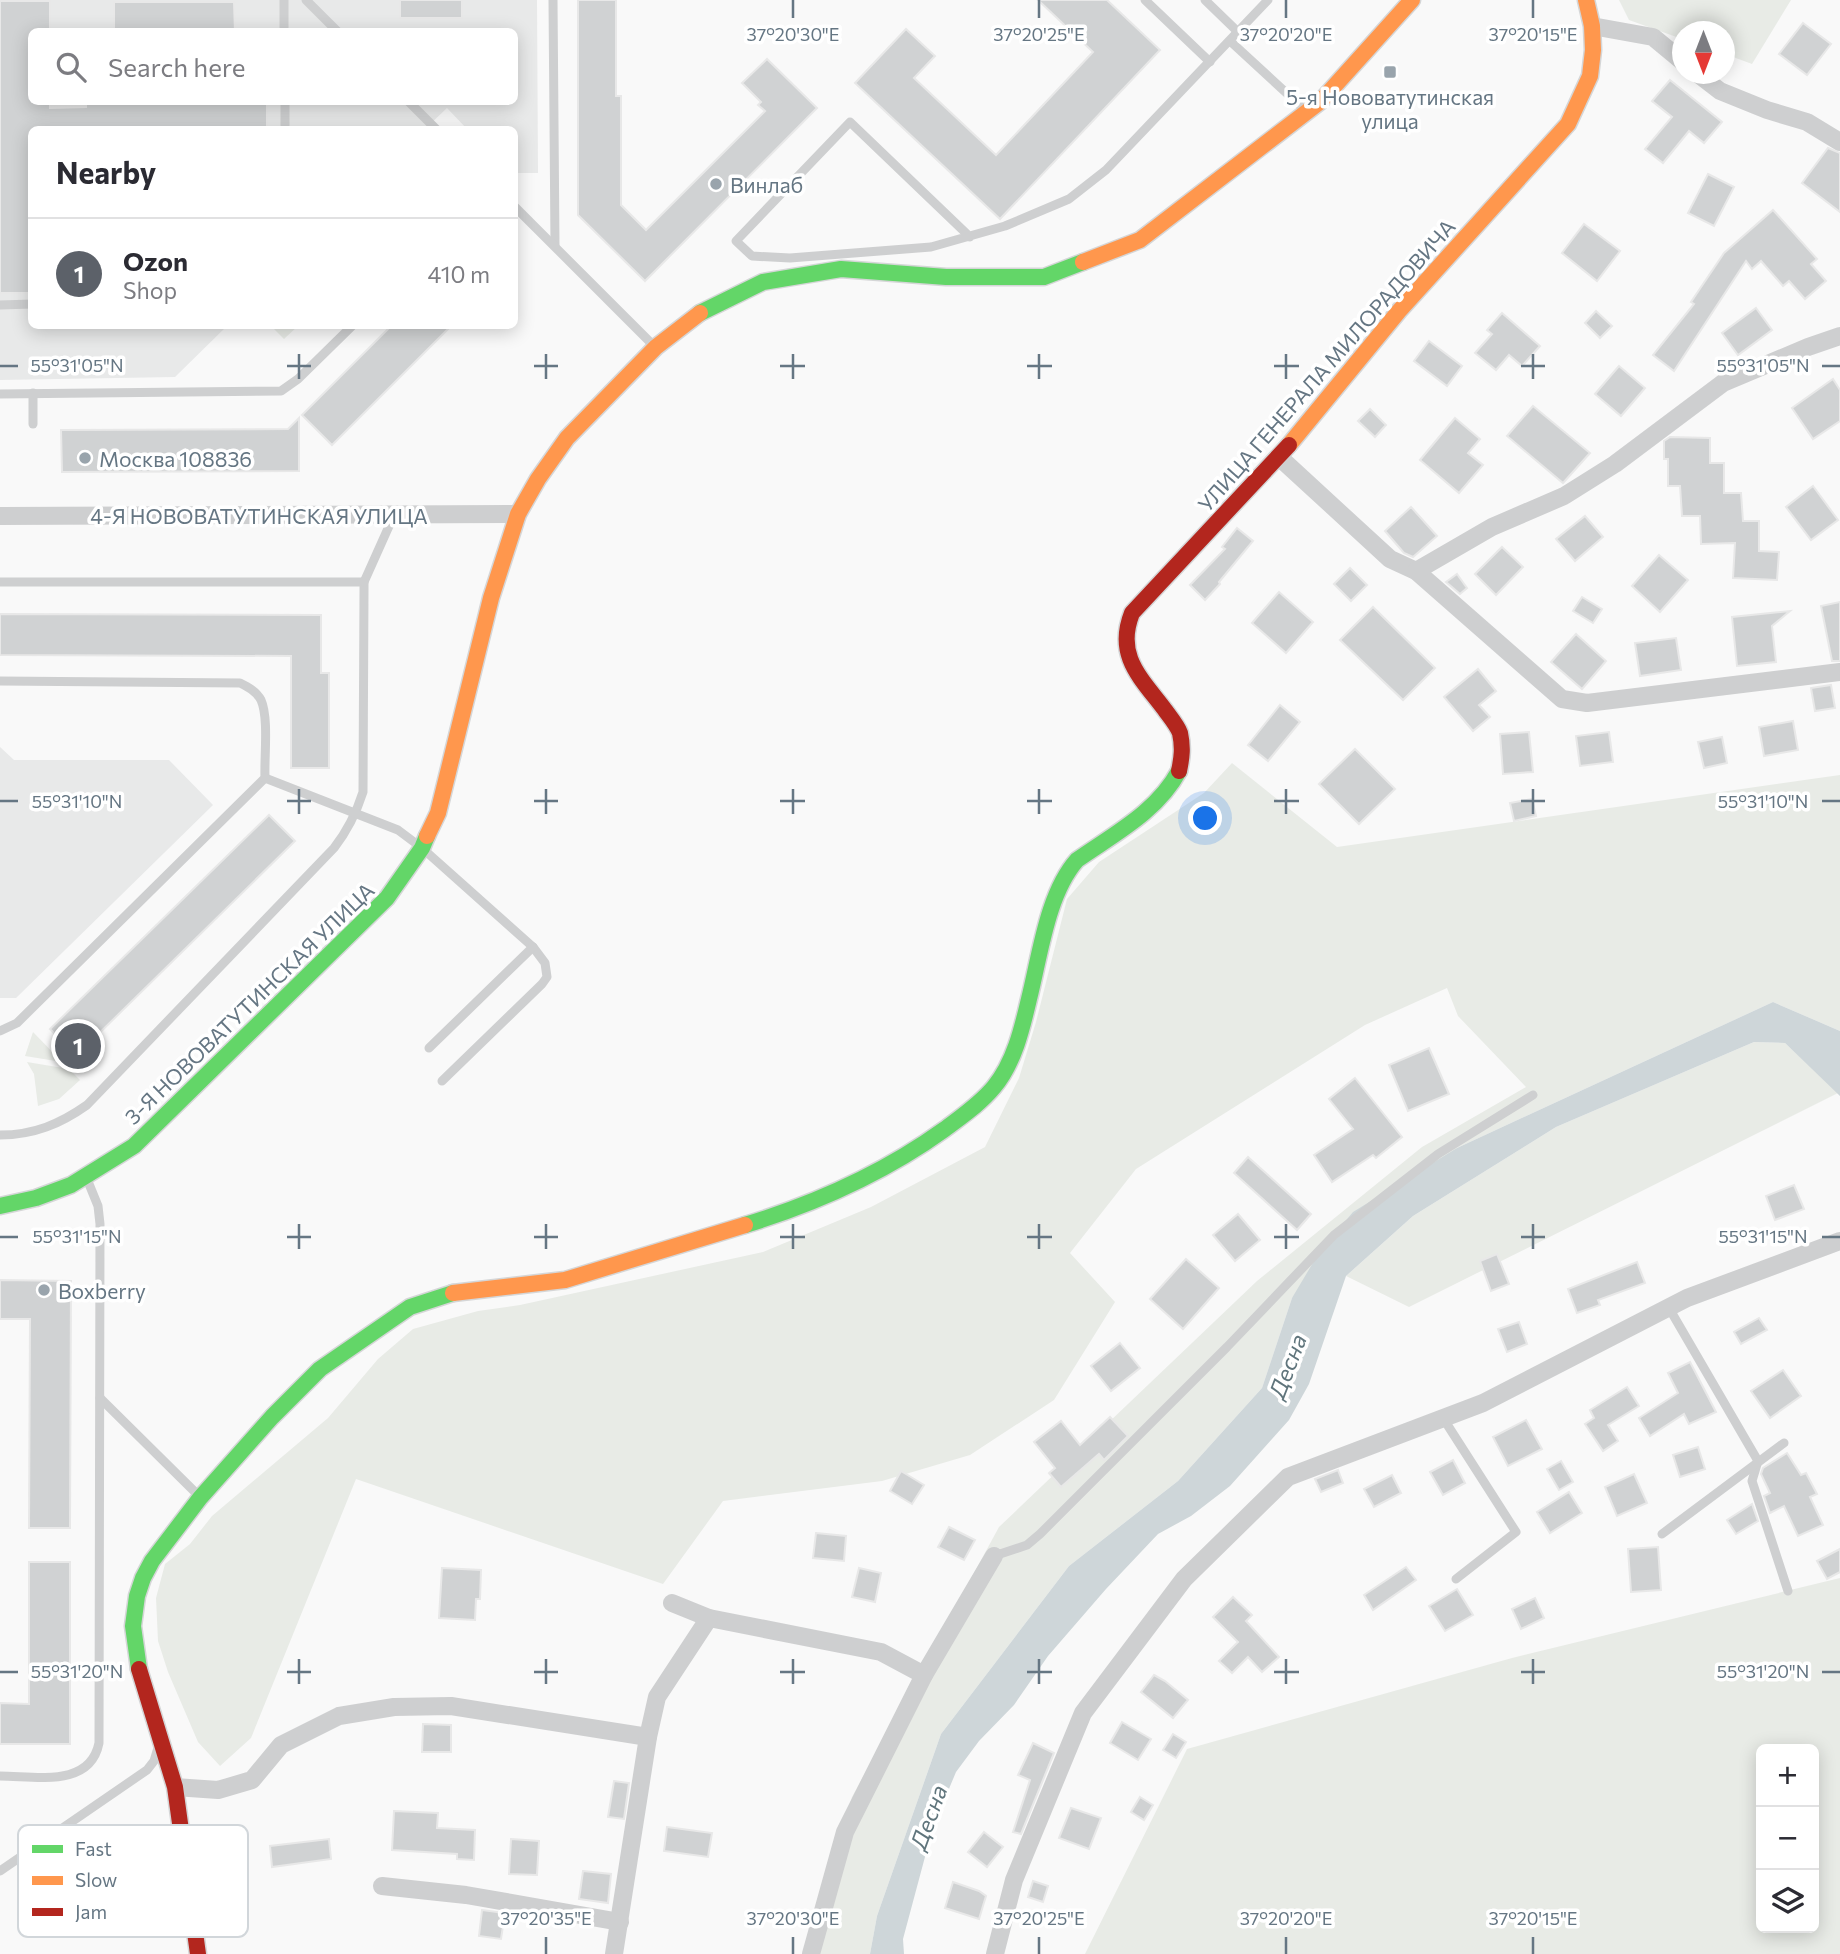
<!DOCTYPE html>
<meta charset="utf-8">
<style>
:root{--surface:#fff;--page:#f7f7f7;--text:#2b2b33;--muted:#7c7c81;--line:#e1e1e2;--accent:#5c6169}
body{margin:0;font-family:Commissioner,sans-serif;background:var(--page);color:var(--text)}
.controls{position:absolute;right:21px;bottom:21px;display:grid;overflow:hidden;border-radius:10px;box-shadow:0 4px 18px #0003}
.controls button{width:63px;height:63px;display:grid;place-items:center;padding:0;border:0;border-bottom:2px solid var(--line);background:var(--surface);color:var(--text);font:35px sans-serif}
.compass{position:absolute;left:1672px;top:21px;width:63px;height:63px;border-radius:50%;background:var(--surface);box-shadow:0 4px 18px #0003;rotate:180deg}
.you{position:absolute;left:1206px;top:819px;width:24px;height:24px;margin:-18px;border:5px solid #fff;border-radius:50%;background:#1a73e8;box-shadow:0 0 0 10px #1a73e833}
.badge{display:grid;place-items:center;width:46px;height:46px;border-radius:50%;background:var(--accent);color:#fff;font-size:23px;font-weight:700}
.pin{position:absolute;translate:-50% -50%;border:4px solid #fff;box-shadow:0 2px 7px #0006}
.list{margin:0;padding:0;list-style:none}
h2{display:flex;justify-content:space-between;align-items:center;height:91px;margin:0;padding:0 28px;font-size:30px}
h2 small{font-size:23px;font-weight:400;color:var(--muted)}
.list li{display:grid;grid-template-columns:46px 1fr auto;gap:21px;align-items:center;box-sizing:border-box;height:112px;padding:0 28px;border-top:2px solid var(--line)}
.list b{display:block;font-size:26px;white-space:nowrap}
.list p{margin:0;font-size:23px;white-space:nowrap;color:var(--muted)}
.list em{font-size:23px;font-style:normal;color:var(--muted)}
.icon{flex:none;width:38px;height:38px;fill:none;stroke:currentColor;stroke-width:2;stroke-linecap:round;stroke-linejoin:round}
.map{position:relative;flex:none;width:1840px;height:1954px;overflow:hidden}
.search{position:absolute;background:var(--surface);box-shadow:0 4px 18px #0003;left:28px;top:28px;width:490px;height:77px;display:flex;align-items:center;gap:18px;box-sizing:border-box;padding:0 24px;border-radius:10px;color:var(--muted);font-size:26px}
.panel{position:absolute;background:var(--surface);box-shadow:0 4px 18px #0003;left:28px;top:126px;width:490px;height:203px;border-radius:10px}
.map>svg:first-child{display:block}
</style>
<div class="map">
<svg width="1840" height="1954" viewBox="0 0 1840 1954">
<rect width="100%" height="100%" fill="#f9f9f9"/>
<g fill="#e8e9e9" fill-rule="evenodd">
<path d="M0,0H537L538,173H515L514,130L467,129L447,108L425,129L32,130V326H227L175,377L0,380ZM32,32H514V102H32Z"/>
<path d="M0,747L14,760H169L213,805L16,998H0Z"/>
</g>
<g fill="#e8ebe6" fill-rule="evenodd">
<path d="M1619,0H1791L1752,64L1725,54L1724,32H1682V39L1629,20Z"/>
<path d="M271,326H298L284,339Z"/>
<path d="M1232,763L1337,847L1840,775V1031L1773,1002L1457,1148L1292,1298L1262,1388L1178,1481L1069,1566L941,1734L877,1916L870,1954H807L852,1797L999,1527L1257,1281L1422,1147L1526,1087L1458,1016L1447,988L1365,1025L1136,1169L1070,1253L1115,1302L1054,1400L970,1455L882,1481L723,1501L663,1584L356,1479L251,1738L220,1766L198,1742L168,1672L158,1641L156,1598L165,1564L190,1544L212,1516L328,1418L378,1359L413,1329L478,1311L520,1305L763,1252L871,1207L985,1147L1019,1078L1036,1022L1067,899L1099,862L1204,793Z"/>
<path d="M33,1032L62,1062L25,1056Z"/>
<path d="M1754,1042L1785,1043L1838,1093L1409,1307L1346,1276L1413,1216L1556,1127Z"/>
<path d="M27,1062L69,1069L80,1080L59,1099L38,1106L34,1074Z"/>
<path d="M1840,1578V1954H1085L1187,1749L1512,1658ZM1761,1749H1814V1928H1761Z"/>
</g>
<path fill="#ced6d9" d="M1773,1002L1840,1031V1096L1785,1043L1754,1042L1556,1127L1413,1216L1346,1276L1309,1384L1289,1420L1230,1486L1191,1516L1158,1534L1106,1589L1048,1656L1014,1705L979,1741L956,1772L933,1827L903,1939L904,1954H870L877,1916L941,1734L1069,1566L1178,1481L1262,1388L1292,1298L1320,1251L1353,1212L1457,1148Z"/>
<g fill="#d0d2d3" stroke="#e8e8e8" stroke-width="2">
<rect x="400" y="0" width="62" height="18"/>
<path d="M578,0H616V96H621V205L646,230L765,111L758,105L761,102L742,83L767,59L817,108L645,281L578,215Z"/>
<path d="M1038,0H1107L1160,50L1000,219L855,83L906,29L935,56L914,78L996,155L1093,52Z"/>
<path d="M0,1H50V32H32V102H50V108L86,107V102H267V130H32V293H0Z"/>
<path d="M114,2H234L235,32H114Z"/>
<path d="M1803,23L1831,44L1807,75L1779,54Z"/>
<path d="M1670,80L1722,122L1704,143L1689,131L1663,163L1645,149L1672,117L1652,101Z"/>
<path d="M1828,148L1840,153V212L1802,183Z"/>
<path d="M1708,174L1734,187L1714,226L1688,213Z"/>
<path d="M1773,210L1817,259L1811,264L1826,281L1805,299L1789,281L1783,286L1761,261L1752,269L1746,261L1674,371L1653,355L1694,304L1691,302L1724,253Z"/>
<path d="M1584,224L1620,251L1597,281L1562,253Z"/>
<path d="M1756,308L1772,330L1738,355L1722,333Z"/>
<path d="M1596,311L1612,326L1600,338L1585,323Z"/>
<path d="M1502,313L1540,346L1522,366L1509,355L1496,370L1475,353L1492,334L1487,330Z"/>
<path d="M391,326H451L332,445L302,415Z"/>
<path d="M1429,341L1462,366L1447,386L1414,361Z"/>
<path d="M1619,366L1645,388L1621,416L1595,394Z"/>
<path d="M1833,379L1840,390V421L1813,439L1792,408Z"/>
<path d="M1533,406L1590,453L1563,483L1507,436Z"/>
<path d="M1370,409L1386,425L1375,437L1358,421Z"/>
<path d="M299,418V471L62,472L61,430L288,429Z"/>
<path d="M1455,418L1480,439L1468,453L1483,465L1459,493L1420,460Z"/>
<path d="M1670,437L1710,438V463H1724V493H1741L1743,521H1759V551L1779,552L1777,580L1733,578L1735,543L1701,544L1700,516H1682L1680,486H1668V459H1664V441Z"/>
<path d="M1813,486L1838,520L1811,540L1786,507Z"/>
<path d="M1411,507L1437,536L1413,557L1404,553L1385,531Z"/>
<path d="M1585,516L1603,537L1575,561L1556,539Z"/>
<path d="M1237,528L1253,541L1219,582L1220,584L1205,600L1190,585L1225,549L1222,547Z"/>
<path d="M1502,547L1523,567L1496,595L1475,574Z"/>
<path d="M1659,555L1688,580L1660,612L1632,586Z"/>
<path d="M1350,568L1367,585L1351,601L1334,584Z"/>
<path d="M1457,574L1467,588L1460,594L1446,582Z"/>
<path d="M1279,592L1313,622L1286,653L1252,623Z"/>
<path d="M1582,597L1602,609L1593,623L1573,611Z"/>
<path d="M1840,602V661H1832L1821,606Z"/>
<path d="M1373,607L1435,668L1403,700L1340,640Z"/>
<path d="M1790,611L1772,626L1776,662L1737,666L1732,617Z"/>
<path d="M0,614L321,615V673H329V768H291V656L0,655Z"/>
<path d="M1576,634L1606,661L1582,689L1551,662Z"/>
<path d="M1676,638L1681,670L1640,676L1635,643Z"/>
<path d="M1478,669L1496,691L1479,705L1490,717L1473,731L1444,697Z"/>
<path d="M1831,685L1835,708L1815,711L1811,688Z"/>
<path d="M1280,705L1300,722L1268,761L1248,745Z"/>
<path d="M1793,721L1798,750L1764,756L1759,727Z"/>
<path d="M1529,732L1533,772L1503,774L1500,734Z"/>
<path d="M1609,732L1613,762L1580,766L1576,736Z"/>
<path d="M1722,737L1727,763L1704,768L1698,742Z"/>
<path d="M1355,749L1395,789L1359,824L1319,784Z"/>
<path d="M1532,799L1536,816L1514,821L1510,803Z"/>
<path d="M269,815L295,841L76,1056L50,1029Z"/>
<path d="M1429,1048L1449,1094L1408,1111L1389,1065Z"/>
<path d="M1355,1078L1402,1137L1376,1158L1373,1155L1332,1182L1314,1155L1353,1129L1329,1099Z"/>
<path d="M1248,1157L1311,1214L1297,1230L1234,1173Z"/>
<path d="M1794,1185L1804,1209L1775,1220L1766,1196Z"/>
<path d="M1238,1214L1260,1240L1235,1261L1213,1235Z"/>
<path d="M1497,1254L1509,1284L1491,1291L1480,1261Z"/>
<path d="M1186,1259L1219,1288L1183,1329L1150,1299Z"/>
<path d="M1637,1262L1645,1283L1598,1300L1600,1305L1577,1313L1568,1289Z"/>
<path d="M0,1280L71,1281L70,1528H29L30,1319H0Z"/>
<path d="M1759,1318L1767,1330L1741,1344L1734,1332Z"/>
<path d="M1519,1322L1527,1344L1507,1352L1498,1329Z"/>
<path d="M1120,1343L1140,1368L1111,1391L1091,1366Z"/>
<path d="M1690,1362L1716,1412L1689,1424L1684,1414L1650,1436L1639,1418L1678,1393L1668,1373Z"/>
<path d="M1783,1370L1801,1396L1770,1418L1751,1391Z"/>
<path d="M1627,1387L1639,1406L1608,1425L1618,1441L1603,1451L1585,1424L1594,1418L1590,1410Z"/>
<path d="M1110,1417L1128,1436L1104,1460L1099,1454L1061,1487L1049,1473L1055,1468L1034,1442L1061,1421L1080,1445Z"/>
<path d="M1526,1420L1542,1449L1508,1466L1493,1437Z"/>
<path d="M1698,1447L1705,1469L1680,1477L1673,1455Z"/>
<path d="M1787,1453L1801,1475L1806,1473L1817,1494L1810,1497L1823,1525L1798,1536L1784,1506L1770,1513L1764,1496L1770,1493L1761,1474L1763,1468Z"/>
<path d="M1453,1460L1465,1483L1443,1495L1430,1472Z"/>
<path d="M1561,1461L1573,1482L1559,1490L1547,1469Z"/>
<path d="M1338,1470L1343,1483L1321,1492L1315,1479Z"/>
<path d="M901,1471L924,1485L912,1504L890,1491Z"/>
<path d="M1634,1474L1647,1503L1617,1516L1605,1487Z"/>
<path d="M1392,1475L1401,1493L1374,1507L1364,1489Z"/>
<path d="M1569,1492L1582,1513L1550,1533L1537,1512Z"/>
<path d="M1752,1504L1758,1521L1736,1534L1727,1520Z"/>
<path d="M949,1527L975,1540L964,1560L938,1547Z"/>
<path d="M816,1533L846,1536L844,1561L813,1558Z"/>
<path d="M1658,1547L1661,1590L1631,1592L1628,1549Z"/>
<path d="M1840,1549V1572L1827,1579L1817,1561Z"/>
<path d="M29,1562H70V1744H0V1703L29,1704Z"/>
<path d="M1406,1567L1416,1580L1373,1610L1364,1595Z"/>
<path d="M442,1568L481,1570L480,1599H476L475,1620L439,1618Z"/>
<path d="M859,1568L881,1573L875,1602L852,1597Z"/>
<path d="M1457,1589L1473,1615L1445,1631L1429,1606Z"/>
<path d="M1233,1597L1252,1615L1246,1621L1279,1657L1262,1672L1248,1657L1232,1673L1219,1661L1238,1642L1213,1617Z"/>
<path d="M1535,1598L1544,1618L1521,1629L1512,1609Z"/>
<path d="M1154,1675L1165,1681L1188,1700L1173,1718L1141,1692Z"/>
<path d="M1122,1722L1151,1739L1138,1760L1110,1743Z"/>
<path d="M423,1724L451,1725V1752H422Z"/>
<path d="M1173,1734L1186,1742L1176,1758L1163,1750Z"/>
<path d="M1033,1743L1054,1753L1021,1834L1013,1832L1030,1780L1018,1775Z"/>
<path d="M614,1781L629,1783L624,1819L608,1817Z"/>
<path d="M1140,1797L1153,1805L1144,1820L1131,1812Z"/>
<path d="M1071,1808L1101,1818L1089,1849L1059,1838Z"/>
<path d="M394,1811L438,1813L437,1828L475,1830L474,1860L457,1859V1854L392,1850Z"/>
<path d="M667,1827L712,1833L708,1857L664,1851Z"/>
<path d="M984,1832L1003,1847L987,1867L968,1852Z"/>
<path d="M329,1839L331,1859L272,1867L270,1846Z"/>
<path d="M511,1839L539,1841L537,1875L509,1874Z"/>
<path d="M583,1871L611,1874L608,1903L579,1899Z"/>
<path d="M1033,1881L1048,1886L1043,1902L1028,1897Z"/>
<path d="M953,1882L979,1891L986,1896L979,1919L945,1908Z"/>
<path d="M482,1910L505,1913L501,1939L479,1936Z"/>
</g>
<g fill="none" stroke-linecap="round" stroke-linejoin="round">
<g stroke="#d5d6d7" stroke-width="19">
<g id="fast">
<path d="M700,313L763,282L841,269L946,277H1044L1083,262"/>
<path d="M0,1206L36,1198L71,1185L134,1146L387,898L422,848L427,836"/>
<path d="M745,1225C817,1203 884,1173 945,1129C962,1116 980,1104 994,1087C1014,1063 1022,1029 1029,999C1040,956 1047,894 1077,860C1114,834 1157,812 1179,771"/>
<path d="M139,1669L133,1626L137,1596L143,1578L152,1561L200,1498L272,1417L320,1369L410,1307L453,1293"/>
</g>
</g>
<g stroke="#d5d6d7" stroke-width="19">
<g id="slow">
<path d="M1083,262L1140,240L1321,101L1412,0"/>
<path d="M1289,445L1399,311L1568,124L1590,76L1593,50L1592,26L1586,0"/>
<path d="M427,836L438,813L491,598L518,514L538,479L567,438L656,347L700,313"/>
<path d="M453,1293L565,1280L745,1225"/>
</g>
</g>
<g stroke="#d5d6d7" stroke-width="19">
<g id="jam">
<path d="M1179,771C1182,757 1183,747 1180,733C1177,725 1170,717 1165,710C1141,678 1115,656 1132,613L1289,445"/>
<path d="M139,1669L175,1787L198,1954"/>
</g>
</g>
<g stroke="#cecfd0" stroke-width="9">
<path d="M284,0V32"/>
<path d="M306,0L338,32"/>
<path d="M553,0L555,245"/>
<path d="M1145,0L1210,62"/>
<path d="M1205,0L1238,32"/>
<path d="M1230,41L1306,111"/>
<path d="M285,102V130"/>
<path d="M409,102L437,130"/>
<path d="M514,206L654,346"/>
<path d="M970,237L850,122L736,241L752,256L790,258L931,247L1005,226L1069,199L1106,170L1268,0"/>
<path d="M0,305L32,304"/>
<path d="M33,393V424"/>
<path d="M0,394L281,391L298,379L352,326"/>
<path d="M0,582H364V590L363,792C356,814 348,830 334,848L87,1105C60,1124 34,1135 0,1135"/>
<path d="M364,582L394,515"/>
<path d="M0,681L240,683C248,687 256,691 261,700C269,718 264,758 265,778L17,1023L0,1031"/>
<path d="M265,778L398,830L422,848L533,947L545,963L547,977L542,984L442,1081"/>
<path d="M429,1048L533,947"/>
<path d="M1669,1308L1758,1461L1752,1481L1788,1591"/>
<path d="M100,1398L198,1495"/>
<path d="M1443,1418L1516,1532L1456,1579"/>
<path d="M1662,1534L1784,1443"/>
<path d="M994,1556L1027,1545L1040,1534L1227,1347L1334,1235L1438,1154L1533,1095"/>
<path d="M0,1776C36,1776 90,1788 99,1743L100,1224L98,1206L87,1179"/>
<path d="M0,1871L147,1770L154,1761L157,1751"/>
</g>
<g stroke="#cecfd0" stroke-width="18">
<path d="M1592,26L1653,37L1682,61"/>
<path d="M1698,74L1720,91L1767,110L1807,122L1840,142"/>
<path d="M1279,457L1390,559L1416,571L1562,699L1587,703L1840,672"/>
<path d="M0,516L518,514"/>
<path d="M1416,571L1492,527L1564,496L1615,464L1723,383L1808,347L1840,336"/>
<path d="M672,1603L709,1618L881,1652L924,1675"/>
<path d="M175,1787L218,1790L252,1780L281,1745L339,1716L394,1707L451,1706L648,1737"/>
<path d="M382,1886L466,1895L620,1922"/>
<path d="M614,1954L648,1737L657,1697L709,1618"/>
<path d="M811,1954L845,1832L924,1675L994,1556"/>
<path d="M995,1954L1014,1880L1083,1713L1184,1579L1288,1477L1483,1403L1687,1298L1840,1241"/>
</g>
<use href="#fast" stroke="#63d668" stroke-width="16"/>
<use href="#slow" stroke="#ff974d" stroke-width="16"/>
<use href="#jam" stroke="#b3261e" stroke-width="16"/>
</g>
<path fill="none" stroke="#657683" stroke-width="2.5" d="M793,0V18M1039,0V18M1286,0V18M1533,0V18M299,354V379M546,354V379M793,354V379M1039,354V379M1286,354V379M1533,354V379M0,366H18M287,366H311M534,366H558M780,366H805M1027,366H1052M1274,366H1299M1521,366H1545M1822,366H1840M299,789V814M546,789V814M793,789V814M1039,789V814M1286,789V814M1533,789V814M0,801H18M287,801H311M534,801H558M780,801H805M1027,801H1052M1274,801H1299M1521,801H1545M1822,801H1840M299,1224V1249M546,1224V1249M793,1224V1249M1039,1224V1249M1286,1224V1249M1533,1224V1249M0,1237H18M287,1237H311M534,1237H558M780,1237H805M1027,1237H1052M1274,1237H1299M1521,1237H1545M1822,1237H1840M299,1659V1684M546,1659V1684M793,1659V1684M1039,1659V1684M1286,1659V1684M1533,1659V1684M0,1672H18M287,1672H311M534,1672H558M780,1672H805M1027,1672H1052M1274,1672H1299M1521,1672H1545M1822,1672H1840M546,1937V1954M793,1937V1954M1039,1937V1954M1286,1937V1954M1533,1937V1954"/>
<g fill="#99a4ac" stroke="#fff" stroke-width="2.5">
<rect x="1383" y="65" width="14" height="14" rx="3.5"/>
<circle cx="716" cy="184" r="7"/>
<circle cx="85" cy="458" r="7"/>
<circle cx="44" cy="1290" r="7"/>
</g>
<g text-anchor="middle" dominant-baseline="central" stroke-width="7" stroke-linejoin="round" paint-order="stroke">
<g font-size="21" fill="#657683" stroke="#fff" text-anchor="start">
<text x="1390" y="96" text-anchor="middle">5-я Нововатутинская<tspan x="1390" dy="24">улица</tspan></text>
<text x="730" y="184">Винлаб</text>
<text x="99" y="458">Москва 108836</text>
<text x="58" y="1290">Boxberry</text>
</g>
<g font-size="21" fill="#657683" stroke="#fff">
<text transform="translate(1326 365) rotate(-49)">УЛИЦА ГЕНЕРАЛА МИЛОРАДОВИЧА</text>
<text x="259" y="515">4-Я НОВОВАТУТИНСКАЯ УЛИЦА</text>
<text transform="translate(249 1003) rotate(-44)">3-Я НОВОВАТУТИНСКАЯ УЛИЦА</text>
</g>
<g font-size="23" font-style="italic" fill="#60757c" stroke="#fff">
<text transform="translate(1287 1366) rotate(-69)">Десна</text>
<text transform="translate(928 1817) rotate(-70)">Десна</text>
</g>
</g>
<rect x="18" y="1825" width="230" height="112" rx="10" fill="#fff" stroke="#d1d6da" stroke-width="2"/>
<rect x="32" y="1845" width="31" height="8" fill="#63d668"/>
<rect x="32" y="1876" width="31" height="9" fill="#ff974d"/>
<rect x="32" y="1908" width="31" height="8" fill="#b3261e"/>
<g font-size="19" fill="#657683">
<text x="75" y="1856">Fast</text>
<text x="75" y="1887">Slow</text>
<text x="75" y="1919">Jam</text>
</g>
<g font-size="18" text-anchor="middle" fill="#657683" stroke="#fff" stroke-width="7" stroke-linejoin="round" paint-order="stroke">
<text x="793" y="41">37°20'30"E</text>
<text x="1039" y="41">37°20'25"E</text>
<text x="1286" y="41">37°20'20"E</text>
<text x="1533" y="41">37°20'15"E</text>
<text x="1763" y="372">55°31'05"N</text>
<text x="77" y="372">55°31'05"N</text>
<text x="1763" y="808">55°31'10"N</text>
<text x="77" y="808">55°31'10"N</text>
<text x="1763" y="1243">55°31'15"N</text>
<text x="77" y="1243">55°31'15"N</text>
<text x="1763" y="1678">55°31'20"N</text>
<text x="77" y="1678">55°31'20"N</text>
<text x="546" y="1925">37°20'35"E</text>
<text x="793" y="1925">37°20'30"E</text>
<text x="1039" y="1925">37°20'25"E</text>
<text x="1286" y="1925">37°20'20"E</text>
<text x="1533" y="1925">37°20'15"E</text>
</g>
</svg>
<div class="controls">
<button>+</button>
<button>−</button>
<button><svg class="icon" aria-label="layers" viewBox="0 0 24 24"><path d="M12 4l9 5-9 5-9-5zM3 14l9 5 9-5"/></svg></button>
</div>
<svg class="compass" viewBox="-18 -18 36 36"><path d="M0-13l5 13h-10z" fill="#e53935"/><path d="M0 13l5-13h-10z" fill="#7c7c81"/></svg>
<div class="you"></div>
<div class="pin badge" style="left:78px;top:1046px">1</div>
<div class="search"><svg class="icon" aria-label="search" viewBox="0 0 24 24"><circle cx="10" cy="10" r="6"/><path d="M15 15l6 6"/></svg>Search here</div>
<section class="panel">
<h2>Nearby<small></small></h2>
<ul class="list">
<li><span class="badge">1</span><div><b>Ozon</b><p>Shop</p></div><em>410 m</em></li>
</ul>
</section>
</div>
